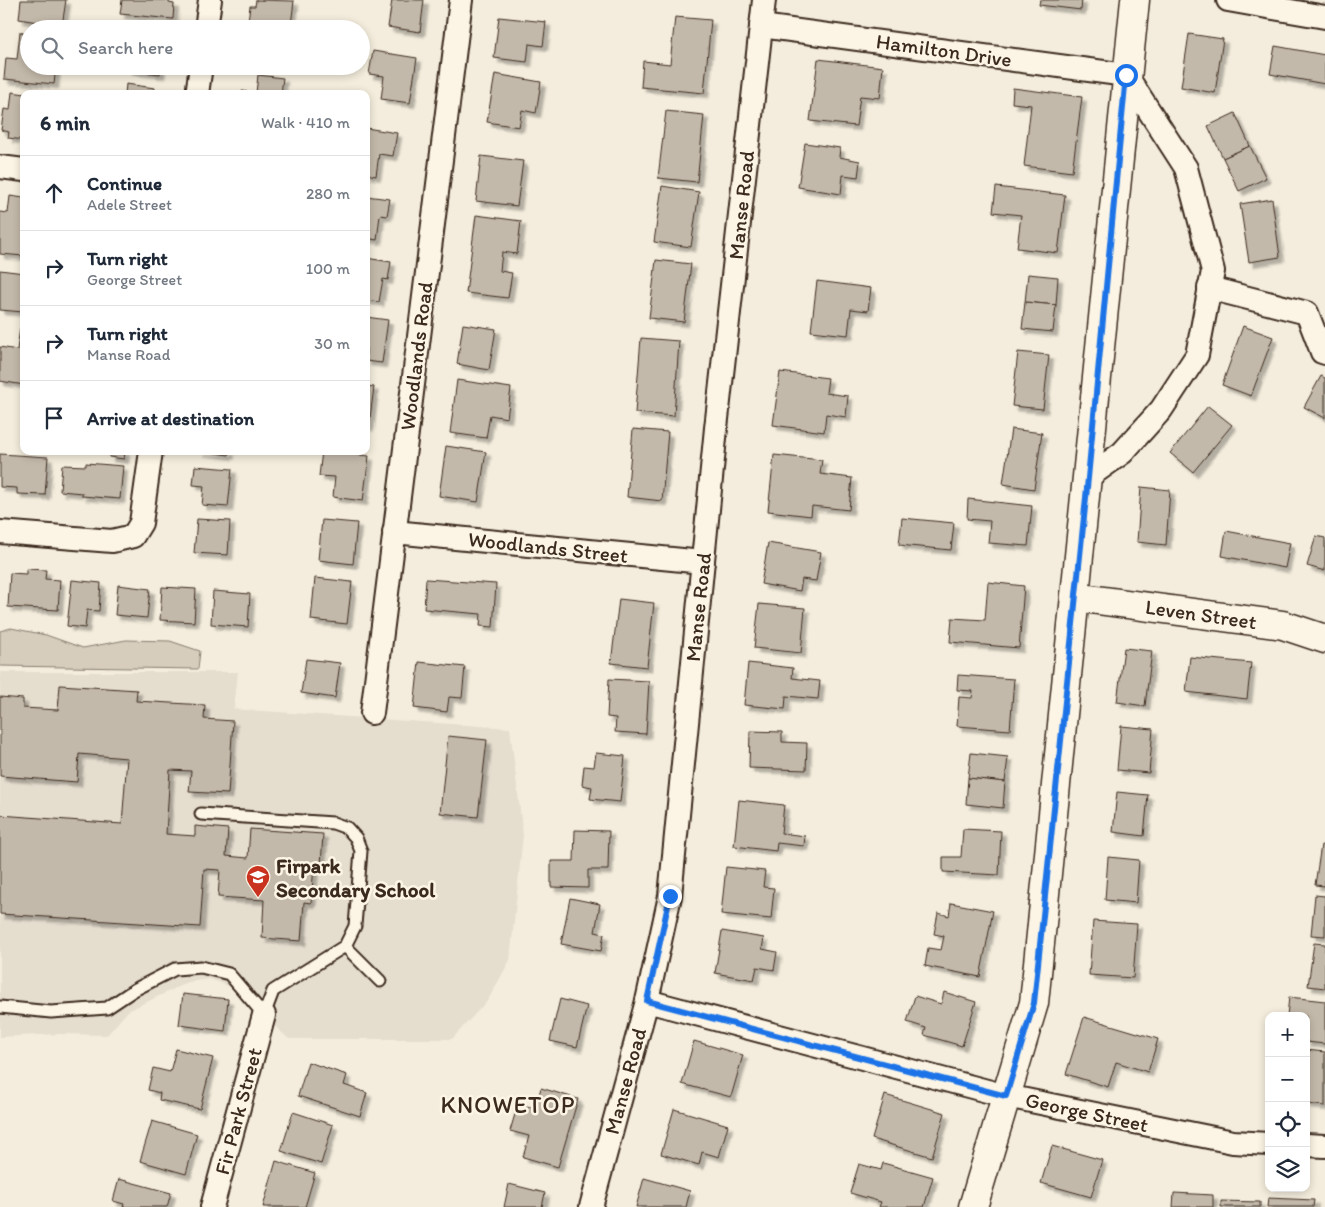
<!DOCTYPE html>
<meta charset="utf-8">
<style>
:root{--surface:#fff;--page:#f6f6f7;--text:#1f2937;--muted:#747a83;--line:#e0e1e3}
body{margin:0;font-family:Itim,sans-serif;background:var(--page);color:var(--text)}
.controls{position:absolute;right:15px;bottom:15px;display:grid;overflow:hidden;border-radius:10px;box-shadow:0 2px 8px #0003}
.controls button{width:45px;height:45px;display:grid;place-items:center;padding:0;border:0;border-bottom:1px solid var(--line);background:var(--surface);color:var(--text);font:25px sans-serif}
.stop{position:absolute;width:15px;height:15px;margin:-11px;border:4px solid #1a73e8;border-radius:50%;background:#fff}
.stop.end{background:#1a73e8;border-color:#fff;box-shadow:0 1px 5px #0008}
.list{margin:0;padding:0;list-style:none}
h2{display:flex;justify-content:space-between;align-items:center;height:65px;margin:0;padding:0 20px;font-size:21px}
h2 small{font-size:16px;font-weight:400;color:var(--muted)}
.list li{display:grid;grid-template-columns:32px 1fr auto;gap:15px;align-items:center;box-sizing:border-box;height:75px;padding:0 20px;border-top:1px solid var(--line)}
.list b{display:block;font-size:19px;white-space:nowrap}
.list p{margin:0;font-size:16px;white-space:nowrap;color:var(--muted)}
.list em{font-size:16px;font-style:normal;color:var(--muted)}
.icon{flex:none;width:28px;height:28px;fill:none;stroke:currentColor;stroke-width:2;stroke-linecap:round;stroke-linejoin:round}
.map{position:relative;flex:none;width:1325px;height:1207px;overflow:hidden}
.search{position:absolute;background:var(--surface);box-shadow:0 2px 8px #0003;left:20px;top:20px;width:350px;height:55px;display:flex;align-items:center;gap:12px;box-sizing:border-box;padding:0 18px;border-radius:28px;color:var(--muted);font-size:19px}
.panel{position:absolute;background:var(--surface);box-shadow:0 2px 8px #0003;left:20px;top:90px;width:350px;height:365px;border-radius:10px}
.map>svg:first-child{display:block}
</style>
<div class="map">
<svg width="1325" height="1207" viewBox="0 0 1325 1207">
<defs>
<filter id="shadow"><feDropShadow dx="4.5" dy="4.5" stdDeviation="1" flood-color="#0004"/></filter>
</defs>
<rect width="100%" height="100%" fill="#f4eddd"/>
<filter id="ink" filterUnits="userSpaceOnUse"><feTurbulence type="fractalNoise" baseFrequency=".02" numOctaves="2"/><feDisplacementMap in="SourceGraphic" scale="10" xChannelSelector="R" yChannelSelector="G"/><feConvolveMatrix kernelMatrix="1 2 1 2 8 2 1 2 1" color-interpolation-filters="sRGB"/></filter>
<g filter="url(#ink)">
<path fill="#e5ddce" d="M0,672H238L234,709L510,728L523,835L510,960L488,1000L452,1039H289L231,987L210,979L188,982L128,1011L107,1035L60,1034L0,1037Z"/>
<path fill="#d6cdbd" stroke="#887c6e" d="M11,628L46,635L83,648L126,640L170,641L200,651L198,669L0,666V631Z"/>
<g fill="#c3b9aa" stroke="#3b2a1e" filter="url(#shadow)">
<path d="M21,0H66L62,26L19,19Z"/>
<path d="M122,0H169V3L174,4L173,19L120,14Z"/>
<path d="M256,0L294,1L291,25L248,21L250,6H255Z"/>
<path d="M392,0H424L420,32L388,27Z"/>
<path d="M1040,0H1082L1081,10L1039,5Z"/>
<path d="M499,17L546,22L543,46L529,44L527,62L494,58Z"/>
<path d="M675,17L711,20L704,93L641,87L643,61L670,64Z"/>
<path d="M20,32L29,33V66H56L54,84L4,79L6,58L17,59Z"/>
<path d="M1189,34L1223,39L1215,93L1181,87Z"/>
<path d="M1275,46L1325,55V84L1270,74Z"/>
<path d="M373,51L417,58L410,103L381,99L384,76L369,74Z"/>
<path d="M818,59L883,67L880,98L860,96L856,126L810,121Z"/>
<path d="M128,66H161L160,74L127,70Z"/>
<path d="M495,74L541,82L536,113L522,110L519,127L487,122Z"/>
<path d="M258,75L283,78L281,94H242V91L256,93Z"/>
<path d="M126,84L155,88L154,94H125Z"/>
<path d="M1013,88L1082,97L1072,172L1024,166L1031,105L1012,103Z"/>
<path d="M12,92L25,94H24V140L8,138L9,132L1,130L4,109L10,110Z"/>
<path d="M666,111L704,115L697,182L658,178Z"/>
<path d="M1235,113L1250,146L1223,158L1208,126Z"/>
<path d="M366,128L397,133L393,156L379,154L376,176L366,174Z"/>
<path d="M805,143L840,148L839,157L860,161L858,177L843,175L841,194L798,187Z"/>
<path d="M1250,146L1266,178L1239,191L1223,158Z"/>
<path d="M481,156L523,161L517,206L476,201Z"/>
<path d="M662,186L699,192L691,247L654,242Z"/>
<path d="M996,187L1065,195L1058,253L1017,248L1021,215L993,212Z"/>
<path d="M10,196L24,198V256L0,254V212L8,213Z"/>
<path d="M366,196L390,199L387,216L380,215L377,240L366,238Z"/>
<path d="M1272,199L1280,257L1249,262L1240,204Z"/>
<path d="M476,215L521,221L517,254L502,252L500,271L512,273L508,298L466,293Z"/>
<path d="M366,258L391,262L388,280L383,279L379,302L366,300Z"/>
<path d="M656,260L691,264L684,322L649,318Z"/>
<path d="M0,270L24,273V312L0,310Z"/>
<path d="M1028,274L1058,277L1056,305L1025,302Z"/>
<path d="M817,281L871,288L868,311L851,309L848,335L811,331Z"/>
<path d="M1025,302L1056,305L1053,332L1022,329Z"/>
<path d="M366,317L388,320L382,363L366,361Z"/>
<path d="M463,324L496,329L489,370L457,364Z"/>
<path d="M1243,326L1273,337L1251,396L1222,385Z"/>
<path d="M20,328L24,329V385L0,381V347L17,350Z"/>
<path d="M641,338L679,341L674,416L635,413Z"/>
<path d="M1018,352L1049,355L1043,409L1012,406Z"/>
<path d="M780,372L828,378L826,393L848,396L846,417L826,414L824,432L773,425Z"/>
<path d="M1321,376L1325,378V418L1304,407Z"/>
<path d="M457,380L511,388L507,418L490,415L486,438L450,433Z"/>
<path d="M366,386L374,387L369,426H366Z"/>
<path d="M1208,406L1232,425L1193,472L1170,453Z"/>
<path d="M633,429L668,432L662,501L627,497Z"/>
<path d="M1011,429L1042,433L1034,489L1003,484Z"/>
<path d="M446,446L486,452L478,502L439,496Z"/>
<path d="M110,451H125L124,459L109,457Z"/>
<path d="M199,451H230L229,455Z"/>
<path d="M322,451L369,456L363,501L333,497L335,477L319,476Z"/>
<path d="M0,454L48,457L45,495L17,494V488L0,487Z"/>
<path d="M774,455L822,460L820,474L852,478L849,510L812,506L811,516L768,511Z"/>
<path d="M86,463L123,466L120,499L82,496V493L60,491L62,465L86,466Z"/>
<path d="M195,466L232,469L228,507L202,505L204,486L193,485Z"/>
<path d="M1141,487L1170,490L1166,545L1137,542Z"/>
<path d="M968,499L1032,506L1028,546L988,543L990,521L967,519Z"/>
<path d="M902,518L954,523L951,550L899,545Z"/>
<path d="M197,519L230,521L228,555L194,553Z"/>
<path d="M322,520L357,523L353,564L318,560Z"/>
<path d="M1226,531L1290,543L1285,568L1222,556Z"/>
<path d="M1316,536L1325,538V571L1307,566Z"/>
<path d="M768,543L821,552L816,581L802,579L800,591L761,584Z"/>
<path d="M26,569L46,570L45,579L60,580L58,610L8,607L10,573L26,574Z"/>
<path d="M315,578L352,582L347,624L311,620Z"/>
<path d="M426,579L496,584L493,627L480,626L481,614L424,609Z"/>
<path d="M72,580L101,583L99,611L87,610L85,628L67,626Z"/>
<path d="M988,582L1024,586L1019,648L950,642L952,618L985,620Z"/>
<path d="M118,585L150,589L147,618L115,615Z"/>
<path d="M162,587L196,589L194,622L160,620Z"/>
<path d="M213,591L250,594L248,627L211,624Z"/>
<path d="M619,599L654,603L647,667L611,663Z"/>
<path d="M759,604L805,608L801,653L754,648Z"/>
<path d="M1124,648L1152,651L1145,706L1117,702Z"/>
<path d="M1190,657L1251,663L1247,699L1186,692Z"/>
<path d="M306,659L340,663L335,698L301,693Z"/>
<path d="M419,662L465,667L462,698L449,697L447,712L414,708Z"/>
<path d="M748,663L793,668L792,678L820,681L818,699L786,696L785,709L744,705Z"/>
<path d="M958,675L1014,679L1010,730L957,726L959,697L972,698L973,691L957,690Z"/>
<path d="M609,679L649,681L646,734L615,732L616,718L607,717Z"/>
<path d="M60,685L137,690L136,701L205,705L204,719L233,721L228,794L189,792L191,771L170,770L166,834L195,836V826L228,829L226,856L248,858L250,829L323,834L321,865H314L311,903L304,902L301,941L262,938L264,900L218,897L220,870L204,869L200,927L0,914V815L122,824L127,758L79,754L77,782L0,776V697L23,699V708L58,710Z"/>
<path d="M1121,726L1153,729L1149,773L1117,770Z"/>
<path d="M750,731L782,732V742L807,743L806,770L749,768Z"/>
<path d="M448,736L487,740L478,817L440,813Z"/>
<path d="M596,753L625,756L620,802L590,799L592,787L582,785L584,766L594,767Z"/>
<path d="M971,753L1008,757L1005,782L968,778Z"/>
<path d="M968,778L1005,782L1003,808L966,804Z"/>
<path d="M1117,792L1148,795L1144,836L1113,832Z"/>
<path d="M739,800L784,805L781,833L805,836L804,846L777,843L776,851L734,846Z"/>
<path d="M963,829L1001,831L999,875L943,872V857H961Z"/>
<path d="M575,830L609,831L608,870H588V888L551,887V861H574Z"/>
<path d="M1321,845L1325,846V886L1315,885Z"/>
<path d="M1108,857L1139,860L1136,903L1105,900Z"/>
<path d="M726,867L765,871L763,887L774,888L771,919L721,914Z"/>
<path d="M1315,895L1325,896V936L1311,935Z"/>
<path d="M570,898L600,904L595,932L604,934L601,951L561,944Z"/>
<path d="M951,903L993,911L980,977L925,966L928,948L941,950L944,936L934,934L938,913L949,916Z"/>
<path d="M1093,921L1137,924L1133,978L1089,975Z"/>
<path d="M722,931L764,938L762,949L777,952L774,970L757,967L754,980L715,973Z"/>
<path d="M1314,943L1325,944V988L1308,986Z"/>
<path d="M944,992L976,1002L962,1046L924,1035L926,1028L907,1022L915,996L941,1004Z"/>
<path d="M183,994L228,999L225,1031L179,1025Z"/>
<path d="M1289,997L1325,1001V1044L1306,1042V1016H1287Z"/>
<path d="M560,999L587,1006L577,1047L550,1041Z"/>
<path d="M1084,1017L1158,1039L1148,1072L1116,1062L1108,1087L1066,1074Z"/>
<path d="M694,1041L743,1055L731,1097L682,1084Z"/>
<path d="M176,1049L213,1058L200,1109L159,1100L160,1093L148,1090L153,1068L170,1072Z"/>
<path d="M1306,1050L1325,1052V1106L1306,1104Z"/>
<path d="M308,1062L347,1075L344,1085L367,1093L360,1116L298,1096Z"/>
<path d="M541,1088L578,1099L558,1167L523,1157L529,1136L510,1131L518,1104L535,1108Z"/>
<path d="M885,1095L945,1113L932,1157L872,1139Z"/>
<path d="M674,1109L728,1125L719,1157L702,1152L699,1165L661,1154Z"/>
<path d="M293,1112L333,1125L321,1164L281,1151Z"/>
<path d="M152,1121L197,1134L186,1174L140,1161Z"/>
<path d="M1052,1146L1102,1160L1091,1197L1041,1183Z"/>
<path d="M276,1161L315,1173L305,1207H263Z"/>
<path d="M883,1163L933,1177L924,1207H879L881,1202L850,1193L859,1164L881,1170Z"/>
<path d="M644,1178L690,1191L686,1207H636Z"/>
<path d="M119,1179L171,1193L167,1207H123L124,1204L113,1201Z"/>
<path d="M509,1184L545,1193L542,1207H504Z"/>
<path d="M1174,1193L1213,1195V1207H1173Z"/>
<path d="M1268,1198L1314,1200L1313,1207H1267Z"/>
<path d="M1221,1201L1260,1202V1207H1221Z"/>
</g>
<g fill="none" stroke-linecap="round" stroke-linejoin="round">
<g stroke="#3b2a1e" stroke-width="15">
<g id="service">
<path d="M345,946L380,981"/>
<path d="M0,1007L51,1012L107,1008L134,990L175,969L201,967L229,974L264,1015L273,991L345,946L355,926L361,851L356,838L347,828L333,823L201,814"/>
</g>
</g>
<g stroke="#3b2a1e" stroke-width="26">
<g id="minor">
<path d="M1228,0L1325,17"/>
<path d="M761,26L1126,75L1186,168L1213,271L1197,355L1161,410L1122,453L1087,478"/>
<path d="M206,29L210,0"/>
<path d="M197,94L201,66"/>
<path d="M0,167L24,170"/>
<path d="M1209,288L1307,313L1322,352L1325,353"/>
<path d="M0,532L112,541L133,536L141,523L151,451"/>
<path d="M394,532L703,562"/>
<path d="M372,713L461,0"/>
<path d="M647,1001L1006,1096L1233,1142L1269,1144"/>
<path d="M1306,1145L1325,1146"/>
<path d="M212,1207L264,1015"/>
<path d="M591,1207L647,1001L670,896L716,428L764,0"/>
</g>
</g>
<g stroke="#3b2a1e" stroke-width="31">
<g id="tertiary">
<path d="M1075,597L1283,625L1325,639"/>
<path d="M973,1207L1034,1003L1135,0"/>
</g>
</g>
<use href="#service" stroke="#fcf5e5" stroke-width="11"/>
<use href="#minor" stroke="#fcf5e5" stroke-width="22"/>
<use href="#tertiary" stroke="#fcf5e5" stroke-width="28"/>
</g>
</g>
<g fill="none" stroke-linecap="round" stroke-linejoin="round" filter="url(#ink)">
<path stroke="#1a73e8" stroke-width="6" d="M670,896L647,1001L1006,1096L1034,1003L1088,478L1126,75"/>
</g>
<defs>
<g id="school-pin" transform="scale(1.25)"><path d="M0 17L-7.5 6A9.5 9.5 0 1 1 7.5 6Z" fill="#c8321e" stroke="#fcf5e5"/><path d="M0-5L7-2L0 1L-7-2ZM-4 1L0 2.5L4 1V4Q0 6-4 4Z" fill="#fff"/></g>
</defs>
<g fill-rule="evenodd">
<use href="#school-pin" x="258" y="877"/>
</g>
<g text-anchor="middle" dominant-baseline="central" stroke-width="5" stroke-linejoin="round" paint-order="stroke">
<g font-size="21" fill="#3b2a1e" stroke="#fcf5e5">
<text transform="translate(944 50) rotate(8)">Hamilton Drive</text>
<text transform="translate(741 205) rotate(-84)">Manse Road</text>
<text transform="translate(416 356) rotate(-83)">Woodlands Road</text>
<text transform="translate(548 547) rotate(6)">Woodlands Street</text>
<text transform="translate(698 607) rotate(-84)">Manse Road</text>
<text transform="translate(1201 614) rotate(8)">Leven Street</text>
<text transform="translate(625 1081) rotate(-75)">Manse Road</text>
<text transform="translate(238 1111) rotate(-75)">Fir Park Street</text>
<text transform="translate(1087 1112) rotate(12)">George Street</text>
</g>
<g font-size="21" font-weight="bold" fill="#3b2a1e" stroke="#fcf5e5" text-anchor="start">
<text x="276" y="865">Firpark<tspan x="276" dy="24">Secondary School</tspan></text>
</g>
<g font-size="24" letter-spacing="1" fill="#3b2a1e" stroke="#fcf5e5">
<text x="508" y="1104">KNOWETOP</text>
</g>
</g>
</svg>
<div class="controls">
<button>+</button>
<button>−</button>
<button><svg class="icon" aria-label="locate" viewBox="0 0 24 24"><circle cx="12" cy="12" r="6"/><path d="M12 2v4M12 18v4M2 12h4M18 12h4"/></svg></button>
<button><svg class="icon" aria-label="layers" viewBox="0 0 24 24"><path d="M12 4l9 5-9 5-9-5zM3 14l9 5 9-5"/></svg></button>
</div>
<div class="stop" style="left:1126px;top:75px"></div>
<div class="stop end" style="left:670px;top:896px"></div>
<div class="search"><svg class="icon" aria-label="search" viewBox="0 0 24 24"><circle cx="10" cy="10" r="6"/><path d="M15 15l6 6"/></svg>Search here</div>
<section class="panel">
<h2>6 min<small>Walk · 410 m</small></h2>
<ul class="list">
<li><svg class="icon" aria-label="ahead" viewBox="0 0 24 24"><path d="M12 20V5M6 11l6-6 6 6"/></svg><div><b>Continue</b><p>Adele Street</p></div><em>280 m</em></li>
<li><svg class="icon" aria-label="right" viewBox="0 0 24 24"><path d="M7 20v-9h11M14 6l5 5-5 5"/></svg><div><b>Turn right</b><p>George Street</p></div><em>100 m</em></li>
<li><svg class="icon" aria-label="right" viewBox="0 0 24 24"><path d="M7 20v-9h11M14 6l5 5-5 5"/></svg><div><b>Turn right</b><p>Manse Road</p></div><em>30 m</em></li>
<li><svg class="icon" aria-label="arrive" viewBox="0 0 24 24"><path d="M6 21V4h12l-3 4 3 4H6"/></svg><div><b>Arrive at destination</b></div></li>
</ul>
</section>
</div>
